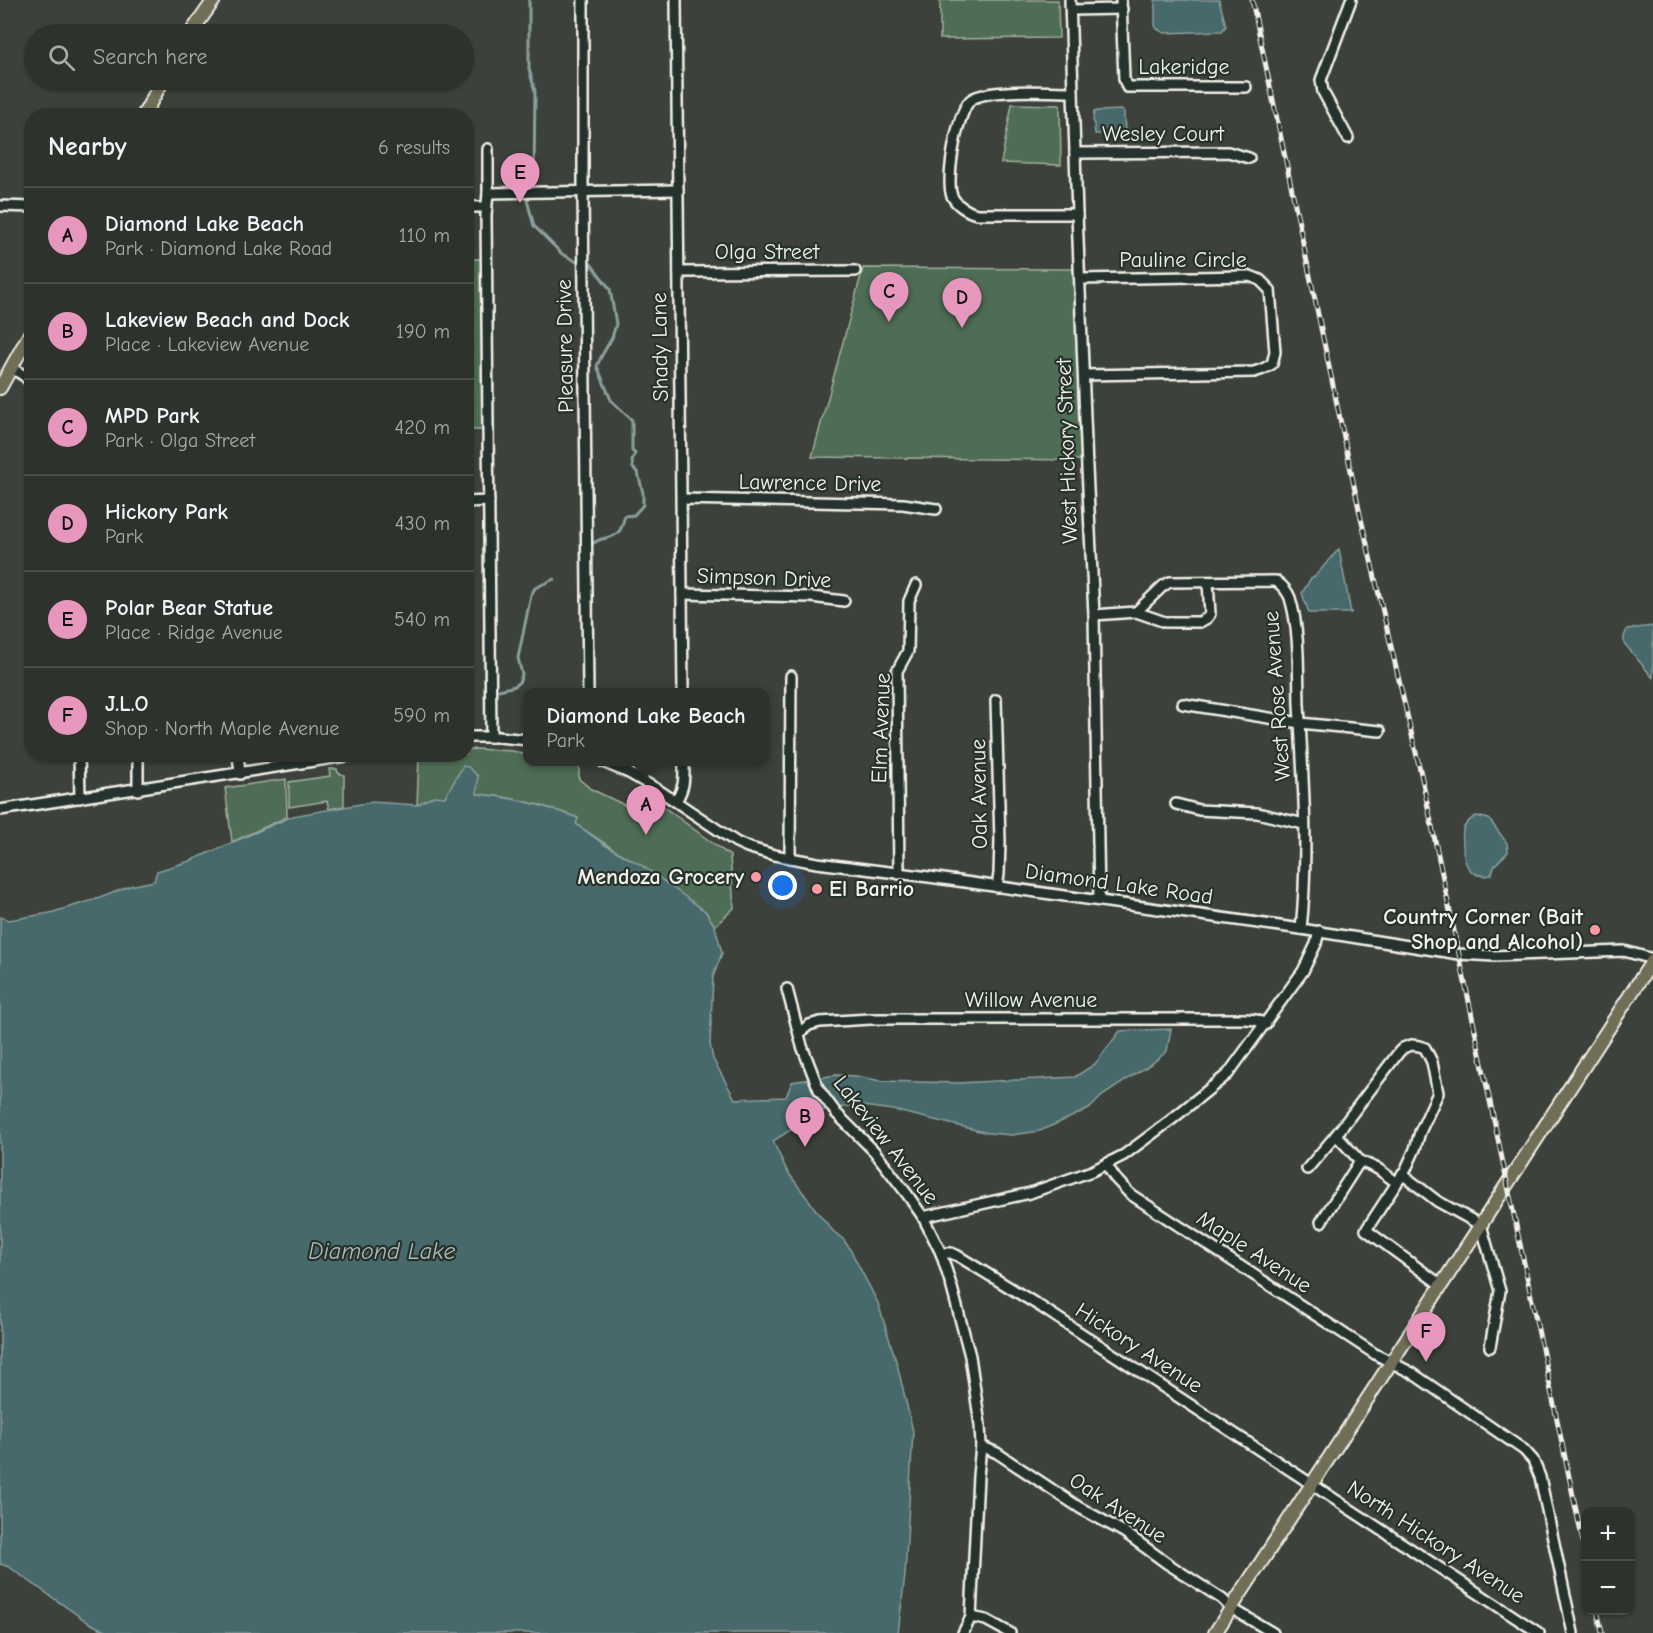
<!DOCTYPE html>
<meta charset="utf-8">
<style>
:root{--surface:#2d322c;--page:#393e38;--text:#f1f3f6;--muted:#a7aaa9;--line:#484d48;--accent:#e797bd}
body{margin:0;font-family:"Comic Neue",sans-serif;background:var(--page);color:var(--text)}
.controls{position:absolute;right:18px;bottom:18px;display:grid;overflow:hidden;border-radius:12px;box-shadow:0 2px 4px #0004}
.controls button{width:54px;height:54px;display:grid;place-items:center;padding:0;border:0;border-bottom:2px solid var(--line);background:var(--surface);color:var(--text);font:30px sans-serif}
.you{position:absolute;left:783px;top:886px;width:21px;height:21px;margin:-15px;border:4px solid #fff;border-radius:50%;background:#1a73e8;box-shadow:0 0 0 9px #1a73e833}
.badge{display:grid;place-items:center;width:39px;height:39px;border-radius:50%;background:var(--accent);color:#111;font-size:20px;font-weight:700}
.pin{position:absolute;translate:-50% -50px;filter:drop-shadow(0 2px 3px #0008)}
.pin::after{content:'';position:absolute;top:32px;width:21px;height:18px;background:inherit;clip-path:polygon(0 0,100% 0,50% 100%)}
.popup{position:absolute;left:523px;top:688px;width:246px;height:78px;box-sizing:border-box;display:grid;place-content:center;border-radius:12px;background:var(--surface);filter:drop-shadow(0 2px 4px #0005);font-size:20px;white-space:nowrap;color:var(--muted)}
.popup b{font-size:22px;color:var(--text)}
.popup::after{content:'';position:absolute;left:50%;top:100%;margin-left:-12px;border:12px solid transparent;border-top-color:var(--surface)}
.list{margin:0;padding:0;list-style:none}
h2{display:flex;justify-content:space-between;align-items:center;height:78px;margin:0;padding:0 24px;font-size:26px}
h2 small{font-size:20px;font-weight:400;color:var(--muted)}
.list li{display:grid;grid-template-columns:39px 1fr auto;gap:18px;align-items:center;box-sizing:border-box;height:96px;padding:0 24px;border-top:2px solid var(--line)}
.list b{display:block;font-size:22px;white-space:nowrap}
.list p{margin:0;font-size:20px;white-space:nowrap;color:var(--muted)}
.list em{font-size:20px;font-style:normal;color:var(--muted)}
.icon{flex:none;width:33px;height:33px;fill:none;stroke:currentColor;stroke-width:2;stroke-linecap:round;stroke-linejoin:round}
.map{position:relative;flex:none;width:1653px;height:1633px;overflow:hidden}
.search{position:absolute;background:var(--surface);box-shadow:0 2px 4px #0004;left:24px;top:24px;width:450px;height:66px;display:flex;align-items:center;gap:15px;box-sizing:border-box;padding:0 21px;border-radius:33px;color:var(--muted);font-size:22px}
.panel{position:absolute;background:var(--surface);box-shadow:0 2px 4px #0004;left:24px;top:108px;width:450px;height:654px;border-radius:24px}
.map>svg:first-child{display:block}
</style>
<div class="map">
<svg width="1653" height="1633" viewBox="0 0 1653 1633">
<rect width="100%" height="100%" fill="#3c423b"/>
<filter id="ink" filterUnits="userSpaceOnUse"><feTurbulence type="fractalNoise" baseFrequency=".0167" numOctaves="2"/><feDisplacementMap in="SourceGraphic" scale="12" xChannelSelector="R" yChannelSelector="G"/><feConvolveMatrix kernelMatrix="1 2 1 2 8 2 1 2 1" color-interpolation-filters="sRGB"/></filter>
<g filter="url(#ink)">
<g fill="#506d56" stroke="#a2af9f" stroke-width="1.5">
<path d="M940,0H1058L1059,38L940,39Z"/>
<path d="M1012,104L1060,105L1061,165L1001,163Z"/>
<path d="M467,259H481L483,430H467Z"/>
<path d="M863,268L1074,269L1081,460L812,457Z"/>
<path d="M475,749L513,751L527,755L528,762H558L579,766V779L591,789L639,812L661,805L730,856L734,908L715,926L705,911L576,824L578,818C543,805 514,797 477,794L468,767H463L445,797L417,805L419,756L433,754H466L467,750Z"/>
<path d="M329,769H337L338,773L344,775V806L329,809L327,801L289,807V782L330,776Z"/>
<path d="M286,779L287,817L232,842L225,788Z"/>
</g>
<g fill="#46696c" stroke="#8c9f9e" stroke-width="1.5">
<path d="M1155,0H1219L1226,26L1222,31L1164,33L1157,29L1155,25Z"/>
<path d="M1122,110L1124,112L1125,133L1095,134L1093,118L1094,112L1097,111Z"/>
<path d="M1339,549L1351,613H1309L1302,593L1311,578L1315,576Z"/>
<path d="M1653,626V678L1624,643V637L1627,629Z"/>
<path d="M463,766L468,767L478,776L477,794C514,797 544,806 578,818L576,824L605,845L641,865L705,911L715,926L722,953L713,977L710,1044L713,1059L735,1099L786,1097L792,1082L836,1075L856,1076L881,1081L958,1083L1075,1077L1095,1064L1120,1031L1171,1029L1167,1051L1154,1062L1102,1096L1089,1109L1040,1131L1011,1135L988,1133L893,1110L855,1105L821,1111L773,1141L787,1171L819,1214L833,1231L844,1240L851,1251L878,1303L897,1364L913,1431L905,1575L898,1633H110L89,1623L9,1567L0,1564V917L9,920L50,913L100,898L130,886L154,881L157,871L190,861L293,816L372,802L417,805L434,796L445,797Z"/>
<path d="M1476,816L1489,819L1507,843L1508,852L1495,865L1491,875C1469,879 1463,863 1463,845C1463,840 1462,834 1463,830C1465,823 1471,819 1476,816Z"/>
</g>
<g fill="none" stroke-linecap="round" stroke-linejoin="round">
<g stroke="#8c9f9e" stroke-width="3">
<path d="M527,186L534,177L535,91L529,69V0"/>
<path d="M527,200L534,226L562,254L577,262"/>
<path d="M591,264L610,289L616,324L612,338L602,355L597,366L611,400L632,420V451L635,453L632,461L633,468L638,473L643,493V505L634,515L625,516C623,520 623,526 620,530C614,540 602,536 594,543"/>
<path d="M499,690L515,686L520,681L522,674L518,658L531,595L535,588L554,579"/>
</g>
<g stroke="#f4f1e8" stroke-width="14">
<g id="minor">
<path d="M583,0V191L588,692"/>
<path d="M676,0L683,692"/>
<path d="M1070,0L1077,214L1087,468L1094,615L1099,900"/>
<path d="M1121,0L1124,79L1127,87H1246"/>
<path d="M1071,10L1122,9"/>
<path d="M1073,92C1051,92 990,88 972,99C958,107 945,180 952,196C956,205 968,212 977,214H1077"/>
<path d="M1348,138L1323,92L1321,80L1351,0"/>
<path d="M488,149V193L486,215L491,737"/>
<path d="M1075,153L1228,152L1249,158"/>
<path d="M488,193L678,190"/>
<path d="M0,206L32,207"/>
<path d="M466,207H486"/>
<path d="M679,272L855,271"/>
<path d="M1080,279L1250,276L1260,280L1270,290L1275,352L1272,364L1263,369L1254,372L1084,375"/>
<path d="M11,369C20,372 27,376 32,385"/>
<path d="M682,499L903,504L936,509"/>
<path d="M466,502L489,501"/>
<path d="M682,594L811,597L844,601"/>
<path d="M1136,612L1163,586L1170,582L1276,581C1283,586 1287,590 1290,598C1300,631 1298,669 1299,704C1303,778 1309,854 1301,929"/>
<path d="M1094,615L1136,612L1165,622H1200L1207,618L1210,614L1208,582"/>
<path d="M996,700L1000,841L999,874L997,887"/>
<path d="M1183,704L1300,723L1380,731"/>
<path d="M466,737H499L528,740"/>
<path d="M79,754L80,798"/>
<path d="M138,754V790"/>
<path d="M238,754L240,774"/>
<path d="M603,762L629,773L660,791L736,842L747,847L774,855L817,863L929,877L1301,929L1459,954L1494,956L1624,951L1653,959"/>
<path d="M676,801C685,787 684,778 684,762"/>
<path d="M1176,804L1199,810L1257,813L1304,824"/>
<path d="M0,810L359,754"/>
<path d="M790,858L791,676"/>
<path d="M899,874L897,671L908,651L909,601L916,585"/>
<path d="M787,989L802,1046L819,1090L836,1113L874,1151L907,1194L923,1217L941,1253L952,1288L970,1356L980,1425L981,1446L978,1476L971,1617L963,1633"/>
<path d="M799,1033L809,1025L820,1022L870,1019H1246L1256,1020L1266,1024"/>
<path d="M1360,1161L1378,1169L1396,1182"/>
<path d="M1106,1164L1115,1178L1130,1194L1375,1354L1412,1373L1524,1450L1533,1460L1540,1477L1573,1633"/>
<path d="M1307,1169L1336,1135L1399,1052L1403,1048L1411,1045L1420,1046L1425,1048L1432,1062L1438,1093L1420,1132L1415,1149L1406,1169L1366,1230L1441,1285"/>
<path d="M1402,1174L1437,1201L1481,1225L1500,1291L1490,1347"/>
<path d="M923,1217L1030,1193L1092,1171L1124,1155L1171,1120L1228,1074L1303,971L1316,944L1319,931"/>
<path d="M1321,1222L1360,1161L1336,1135"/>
<path d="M941,1253H951L958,1256L1038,1305L1539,1633"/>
<path d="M981,1446L997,1453L1080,1508L1124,1532L1168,1564L1222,1599L1231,1608L1273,1633"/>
<path d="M971,1617L986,1620L1010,1633"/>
</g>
</g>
<g stroke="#f4f1e8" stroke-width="16">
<g id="major">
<path d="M190,34L214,0"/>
<path d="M143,116L163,80"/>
<path d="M0,388L32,330"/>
<path d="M1215,1633L1653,960"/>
</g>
</g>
<use href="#minor" stroke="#26332d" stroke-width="9"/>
<use href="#major" stroke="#716e59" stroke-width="12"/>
<g stroke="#f4f1e8" stroke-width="5">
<g id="rail">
<path d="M1252,0L1360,514L1421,774L1586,1557"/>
<path d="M1597,1610L1602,1633"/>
</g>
</g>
<use href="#rail" stroke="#26332d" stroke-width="3" stroke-dasharray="9" stroke-linecap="butt"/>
</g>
</g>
<g fill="#ff9aa2" stroke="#26332d" stroke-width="2">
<circle cx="756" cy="877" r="6"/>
<circle cx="817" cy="889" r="6"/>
<circle cx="1595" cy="930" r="6"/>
</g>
<g text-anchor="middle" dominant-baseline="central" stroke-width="4.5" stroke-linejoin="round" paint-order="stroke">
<g font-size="22" fill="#f4f1e8" stroke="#26332d">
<text x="1184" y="67">Lakeridge</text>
<text x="1163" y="134">Wesley Court</text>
<text x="767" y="252">Olga Street</text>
<text x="1183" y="260">Pauline Circle</text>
<text transform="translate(565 346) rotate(-91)">Pleasure Drive</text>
<text transform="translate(660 347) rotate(-91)">Shady Lane</text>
<text transform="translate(1067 451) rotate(-92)">West Hickory Street</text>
<text transform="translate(810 483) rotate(1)">Lawrence Drive</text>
<text transform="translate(764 578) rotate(2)">Simpson Drive</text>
<text transform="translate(1277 696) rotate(-94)">West Rose Avenue</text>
<text transform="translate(881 728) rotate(-88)">Elm Avenue</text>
<text transform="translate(979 794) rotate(-91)">Oak Avenue</text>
<text transform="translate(1119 884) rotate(8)">Diamond Lake Road</text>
<text x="1031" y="1000">Willow Avenue</text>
<text transform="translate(886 1140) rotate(52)">Lakeview Avenue</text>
<text transform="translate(1254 1252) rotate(33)">Maple Avenue</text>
<text transform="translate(1139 1348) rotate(33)">Hickory Avenue</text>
<text transform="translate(1118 1508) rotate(33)">Oak Avenue</text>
<text transform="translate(1436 1542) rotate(33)">North Hickory Avenue</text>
</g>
<g font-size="22" font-weight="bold" fill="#f4f1e8" stroke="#26332d" text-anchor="end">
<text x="744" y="877">Mendoza Grocery</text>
<text x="829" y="889" text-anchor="start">El Barrio</text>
<text x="1583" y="917">Country Corner (Bait<tspan x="1583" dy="25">Shop and Alcohol)</tspan></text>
</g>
<g font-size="24" font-style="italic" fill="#aebbb6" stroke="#26332d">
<text x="382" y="1251">Diamond Lake</text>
</g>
</g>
</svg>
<div class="controls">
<button>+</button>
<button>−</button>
</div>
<div class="you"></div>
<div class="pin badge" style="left:646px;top:835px">A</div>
<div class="popup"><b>Diamond Lake Beach</b>Park</div>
<div class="pin badge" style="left:805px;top:1147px">B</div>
<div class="pin badge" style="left:889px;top:322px">C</div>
<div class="pin badge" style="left:962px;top:328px">D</div>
<div class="pin badge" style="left:520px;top:203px">E</div>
<div class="pin badge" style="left:1426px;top:1362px">F</div>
<div class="search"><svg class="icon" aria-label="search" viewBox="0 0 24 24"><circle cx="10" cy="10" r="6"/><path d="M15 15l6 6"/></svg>Search here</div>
<section class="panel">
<h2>Nearby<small>6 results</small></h2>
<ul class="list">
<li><span class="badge">A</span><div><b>Diamond Lake Beach</b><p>Park · Diamond Lake Road</p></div><em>110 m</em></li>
<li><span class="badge">B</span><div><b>Lakeview Beach and Dock</b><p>Place · Lakeview Avenue</p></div><em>190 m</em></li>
<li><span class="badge">C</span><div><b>MPD Park</b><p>Park · Olga Street</p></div><em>420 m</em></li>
<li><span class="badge">D</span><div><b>Hickory Park</b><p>Park</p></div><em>430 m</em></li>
<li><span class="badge">E</span><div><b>Polar Bear Statue</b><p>Place · Ridge Avenue</p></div><em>540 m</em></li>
<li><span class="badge">F</span><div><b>J.L.O</b><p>Shop · North Maple Avenue</p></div><em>590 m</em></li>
</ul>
</section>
</div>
